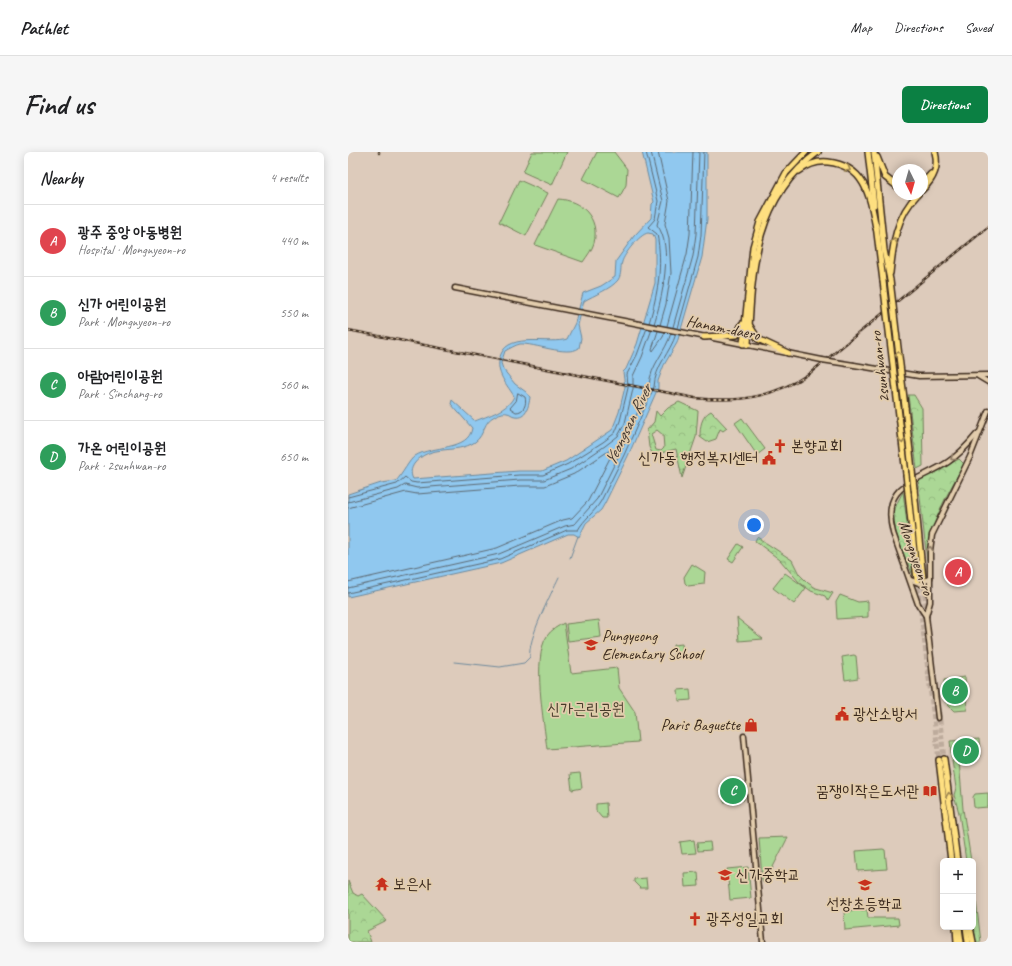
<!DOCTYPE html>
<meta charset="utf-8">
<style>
:root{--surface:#fff;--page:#f6f6f6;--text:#202124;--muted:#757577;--line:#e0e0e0;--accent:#0b8043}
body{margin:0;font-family:Caveat,"Poor Story",sans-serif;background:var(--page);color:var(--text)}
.controls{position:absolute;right:12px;bottom:12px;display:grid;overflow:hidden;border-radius:6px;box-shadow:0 2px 10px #0003}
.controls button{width:36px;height:36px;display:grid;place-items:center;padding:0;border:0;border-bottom:1px solid var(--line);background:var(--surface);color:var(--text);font:20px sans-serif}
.compass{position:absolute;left:544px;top:12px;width:36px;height:36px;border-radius:50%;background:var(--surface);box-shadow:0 2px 10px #0003;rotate:175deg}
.you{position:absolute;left:406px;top:373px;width:14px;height:14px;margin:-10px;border:3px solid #fff;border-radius:50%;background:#1a73e8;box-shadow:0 0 0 6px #1a73e833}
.badge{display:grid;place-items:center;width:26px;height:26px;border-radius:50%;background:var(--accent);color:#fff;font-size:13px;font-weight:700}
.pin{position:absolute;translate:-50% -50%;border:2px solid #fff;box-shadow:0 1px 4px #0006}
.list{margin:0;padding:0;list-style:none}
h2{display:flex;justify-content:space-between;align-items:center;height:52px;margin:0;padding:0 16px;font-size:17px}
h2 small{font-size:13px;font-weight:400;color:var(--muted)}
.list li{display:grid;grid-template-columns:26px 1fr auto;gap:12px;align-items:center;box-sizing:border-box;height:72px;padding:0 16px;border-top:1px solid var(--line)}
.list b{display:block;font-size:15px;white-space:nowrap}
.list p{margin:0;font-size:13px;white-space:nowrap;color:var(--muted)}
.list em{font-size:13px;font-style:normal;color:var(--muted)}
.map{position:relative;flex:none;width:640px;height:790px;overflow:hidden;border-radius:6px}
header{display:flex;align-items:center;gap:24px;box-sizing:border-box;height:56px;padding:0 20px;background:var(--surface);border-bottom:1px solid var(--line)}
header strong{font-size:19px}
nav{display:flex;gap:22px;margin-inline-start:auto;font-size:14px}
.intro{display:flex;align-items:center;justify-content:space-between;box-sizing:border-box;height:96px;padding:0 24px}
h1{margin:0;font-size:28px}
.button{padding:10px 18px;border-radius:6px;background:var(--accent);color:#fff;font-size:14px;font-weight:700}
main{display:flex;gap:24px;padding:0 24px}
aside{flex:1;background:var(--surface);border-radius:6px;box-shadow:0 2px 10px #0003}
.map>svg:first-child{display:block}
</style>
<header>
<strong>Pathlet</strong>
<nav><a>Map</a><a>Directions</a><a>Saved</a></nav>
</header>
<div class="intro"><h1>Find us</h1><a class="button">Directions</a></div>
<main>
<aside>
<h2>Nearby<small>4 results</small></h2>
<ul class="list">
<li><span class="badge" style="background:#e0444e">A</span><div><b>광주 중앙 아동병원</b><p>Hospital · Mongnyeon-ro</p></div><em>440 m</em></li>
<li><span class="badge" style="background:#2e9e5b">B</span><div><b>신가 어린이공원</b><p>Park · Mongnyeon-ro</p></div><em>550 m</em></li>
<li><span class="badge" style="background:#2e9e5b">C</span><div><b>아람어린이공원</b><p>Park · Sinchang-ro</p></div><em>560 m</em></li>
<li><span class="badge" style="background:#2e9e5b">D</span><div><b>가온 어린이공원</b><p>Park · 2sunhwan-ro</p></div><em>650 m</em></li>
</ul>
</aside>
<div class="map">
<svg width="640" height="790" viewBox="0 0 640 790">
<defs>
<pattern id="forest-crowns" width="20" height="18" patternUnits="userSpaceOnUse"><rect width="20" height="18" fill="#abd795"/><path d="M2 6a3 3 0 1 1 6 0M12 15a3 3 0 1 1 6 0" fill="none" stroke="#94b980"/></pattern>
</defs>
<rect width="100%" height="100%" fill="#ddcbbb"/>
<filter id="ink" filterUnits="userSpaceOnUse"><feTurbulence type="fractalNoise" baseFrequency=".025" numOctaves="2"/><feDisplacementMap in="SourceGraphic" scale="8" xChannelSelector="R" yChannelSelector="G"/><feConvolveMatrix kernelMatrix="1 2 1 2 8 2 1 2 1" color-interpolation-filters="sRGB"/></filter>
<g filter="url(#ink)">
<g fill="url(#forest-crowns)" stroke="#73805a" fill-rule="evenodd">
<path d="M560,243H566L574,256L575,314L569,317Z"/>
<path d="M331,250L350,259L348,285L334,326L328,297L305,303L301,295L299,278L306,270L308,259L312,264L320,256ZM309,278L315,283L316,296L313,299L308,298L303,282Z"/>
<path d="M363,259L379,276L375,279L372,277L368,287L359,290L352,285C352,275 353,264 363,259Z"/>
<path d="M611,307L616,312C599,343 581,372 579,408L570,327Z"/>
<path d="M555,340L566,426C559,407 545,384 546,363C547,354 551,347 555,340Z"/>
<path d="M409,385L444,408L451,422L460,431L468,436L485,441L480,449L477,444L463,439L451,430L432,408L407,389Z"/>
<path d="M604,608H611L615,657L623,709H618L611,661L606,643L608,636Z"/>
<path d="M625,724L633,790H628L625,771Z"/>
<path d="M0,729L5,741L10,744L14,742L39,769L19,779L23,790H0Z"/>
</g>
<g fill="#abd795" stroke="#73805a">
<path d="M184,0H219L204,33L175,20Z"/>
<path d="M249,0H266L279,17L278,33L271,46L235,27Z"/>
<path d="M171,28L200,41L178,84L151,70Z"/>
<path d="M210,47C233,48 252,66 246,91C244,98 239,104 235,110L187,93Z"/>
<path d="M394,266L417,297L409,303L387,271Z"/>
<path d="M390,392L395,395L385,410L380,407Z"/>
<path d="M344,412L357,420L356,432L340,434L337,431L336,425Z"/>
<path d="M437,421L458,436L446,452L425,436Z"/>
<path d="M492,443L510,450L520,449V465L489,467L488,450Z"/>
<path d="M389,466L415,487L391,489Z"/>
<path d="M251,468L253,485L220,489L218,472Z"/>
<path d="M216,471L223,521L269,516L271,536L287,560L290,590L199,597C196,570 184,506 199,484C203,478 210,474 216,471Z"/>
<path d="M334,492L335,504L326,505L325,493Z"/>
<path d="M506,503L508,504L510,526L497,528L494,505Z"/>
<path d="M617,525L619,558L606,559L598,551L596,528Z"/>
<path d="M342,537L343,548L331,549L330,538Z"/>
<path d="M631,587L632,605L604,606L602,589Z"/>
<path d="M232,621L234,636L224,638L222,622Z"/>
<path d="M393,629L395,630L396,648L376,650L374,631Z"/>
<path d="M640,641V655L628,656L626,655L625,645L627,642Z"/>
<path d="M258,651L259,666H254L248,659V652Z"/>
<path d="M440,685L419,727L416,731L414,727L411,686Z"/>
<path d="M346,688L348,701L334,702L332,690Z"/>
<path d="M362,690L363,698L350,699L349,691Z"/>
<path d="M535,697L537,698L539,717L510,719L508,699Z"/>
<path d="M400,715L403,746L382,748L379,717Z"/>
<path d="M350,720L351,734L337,735L336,721Z"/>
<path d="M298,726L299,736H292L286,730V727Z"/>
<path d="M519,758L520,766H550L551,773L497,778L496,759Z"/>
</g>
<path fill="#90c8ef" stroke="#6e899b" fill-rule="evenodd" d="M294,0H359V67L354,105L329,191L316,213L310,229V236L280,304L257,351L253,358L238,371L231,385L226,382H220L153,411L0,445V342L33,331L48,329C54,323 61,308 67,304C84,293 121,299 124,276L103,252L104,248L127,269C139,264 161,258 166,244C157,230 146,219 153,202C162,180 202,193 219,187L227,171L235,141L253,134L267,125L268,109L286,84L303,66L304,52L306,50ZM300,81L305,82L307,88V131L289,192L278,217L275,220L277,235L271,260L264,278L218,309L194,319H171L65,327C62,321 63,317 66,312C82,291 107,303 127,290C137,283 135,269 147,264C150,262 156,260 159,261C162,261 164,264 167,264C178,266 181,254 182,245L178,240L167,232L155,217L153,211L157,199C161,197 167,193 172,192C186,191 219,205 231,196L233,186L230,173L236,149C246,143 263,137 270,128C274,122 272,116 274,110C276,102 292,82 300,81Z"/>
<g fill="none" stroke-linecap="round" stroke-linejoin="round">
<g stroke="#5d6972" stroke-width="1">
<path d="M298,0L310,49L307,67L300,75L309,82C315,113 310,141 301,171"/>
<path d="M303,0L315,49L309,73C326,94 314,147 306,172"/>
<path d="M310,0L321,49L317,72L321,86L323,121L318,152L312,173"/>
<path d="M319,174L339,102L342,82L345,0"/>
<path d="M325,175L345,104L348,82L351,0"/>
<path d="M330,176L350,105L353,83L356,0"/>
<path d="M310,179L304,197L305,199L315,185L317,180"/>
<path d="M170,241L177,245C179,252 176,260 168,260L162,256L168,249Z"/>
<path d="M0,345L49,332L57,325L63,330L69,331L171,323H195L220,312L255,290L267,281L272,269L280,236L279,222L289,203L299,176"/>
<path d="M0,350L50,337L57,333L69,336L172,328H196L223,317L257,294L270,284L277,271L285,237V224L294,205L304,177"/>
<path d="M0,356L58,340L69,342L172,334H197L226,322L262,298L265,300L240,349L224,366L215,368L149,396L0,430"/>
<path d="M0,436L151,402L217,374L227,372L249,347L272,301L301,234C302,213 318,200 323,181"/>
<path d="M0,441L152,407L219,378H230C236,367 246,361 253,349L276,303L306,235C307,214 322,201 328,182"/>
</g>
<g stroke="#6e899b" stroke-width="1">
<path d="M222,406L230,384"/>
<path d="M106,510L152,515L176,511L182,505C179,488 203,442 211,425"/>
</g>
<g stroke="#bdab9c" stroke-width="5" stroke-dasharray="5 2.5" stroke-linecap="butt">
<path d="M575,427L579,461"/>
<path d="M569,428L591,608"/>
<path d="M591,560L596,607"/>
</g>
<g stroke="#3b2a1e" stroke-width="7">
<g id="secondary">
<path d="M107,136L358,185"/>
<path d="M365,186L474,208"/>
<path d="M506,213L571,224L640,223"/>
<path d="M630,224L640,230"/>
<path d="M563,428L573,432L582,426"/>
<path d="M578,464L570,452L545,381C532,331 568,331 600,310C612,302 620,293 629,282"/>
<path d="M590,566L578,464L582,450V399L584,383L622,305L640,259"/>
<path d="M396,584L415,790"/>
</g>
</g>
<g stroke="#3b2a1e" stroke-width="8">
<g id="trunk">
<path d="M520,0L526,53"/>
<path d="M526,0L536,98L542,128"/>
<path d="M529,5L537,25L550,35"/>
<path d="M451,19C459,13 470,9 480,10C518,14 522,45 528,76"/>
<path d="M574,32L583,22"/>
<path d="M574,38C585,28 591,15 587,0"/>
<path d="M528,73L535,129"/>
<path d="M542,121C545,92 548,64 570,42"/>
<path d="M402,174L410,187L440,201"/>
<path d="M356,185L389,183L394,172"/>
<path d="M395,192L405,95L412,70L438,21L458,0"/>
<path d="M400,193C404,119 405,48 470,0"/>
<path d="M550,255L558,322"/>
<path d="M557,255L564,318"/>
<path d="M566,337L575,427"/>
<path d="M560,341L569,428"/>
<path d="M596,607L609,709"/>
<path d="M591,608L603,709"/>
<path d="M608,775L609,790"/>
<path d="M611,775L613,790"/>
<path d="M618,775L620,790"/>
<path d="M622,775L625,790"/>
</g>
</g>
<use href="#secondary" stroke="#e2ccac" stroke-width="4"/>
<use href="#trunk" stroke="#fedf80" stroke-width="5"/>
<g stroke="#3b2a1e" stroke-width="2.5">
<g id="rail">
<path d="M31,0V1"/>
<path d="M0,178L347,246C390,251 427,245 462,221L640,75"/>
</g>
</g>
<use href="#rail" stroke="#e2ccac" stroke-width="1" stroke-dasharray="3" stroke-linecap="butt"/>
<g stroke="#3b2a1e" stroke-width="7" stroke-linecap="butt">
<path id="secondary-bridge" d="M474,208L506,213"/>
</g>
<g stroke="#3b2a1e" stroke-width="8" stroke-linecap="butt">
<g id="trunk-bridge">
<path d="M542,128L557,255"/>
<path d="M535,129L550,255"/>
<path d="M564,318L566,337"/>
<path d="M558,322L560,341"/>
</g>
</g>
<use href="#secondary-bridge" stroke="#e2ccac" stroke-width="4"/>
<use href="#trunk-bridge" stroke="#fedf80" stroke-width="5"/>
</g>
<defs><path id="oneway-chevron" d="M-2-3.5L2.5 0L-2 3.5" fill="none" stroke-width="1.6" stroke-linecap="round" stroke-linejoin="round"/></defs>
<g stroke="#9c844f">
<use href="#oneway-chevron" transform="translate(500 17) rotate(30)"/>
<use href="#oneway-chevron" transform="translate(546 89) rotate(-79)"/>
<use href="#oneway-chevron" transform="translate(550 202) rotate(-97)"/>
<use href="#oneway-chevron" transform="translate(554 289) rotate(83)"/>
<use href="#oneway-chevron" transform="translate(601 643) rotate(-97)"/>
</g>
<g stroke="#8e7b65">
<use href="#oneway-chevron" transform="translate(605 306) rotate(143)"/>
<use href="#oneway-chevron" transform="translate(582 397) rotate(-84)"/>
</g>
</g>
<defs>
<g id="church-bare" transform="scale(1.08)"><path d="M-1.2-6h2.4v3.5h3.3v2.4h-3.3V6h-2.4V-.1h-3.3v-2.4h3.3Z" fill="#c8321e" stroke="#e2ccac" stroke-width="2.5" paint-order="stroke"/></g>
<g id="civic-bare" transform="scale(1.08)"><path d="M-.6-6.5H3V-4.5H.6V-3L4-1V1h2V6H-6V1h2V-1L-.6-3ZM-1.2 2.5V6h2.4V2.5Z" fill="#c8321e" stroke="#e2ccac" stroke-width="2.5" paint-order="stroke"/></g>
<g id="school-bare" transform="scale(1.08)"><path d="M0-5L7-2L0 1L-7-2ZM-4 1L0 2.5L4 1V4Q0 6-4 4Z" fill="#c8321e" stroke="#e2ccac" stroke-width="2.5" paint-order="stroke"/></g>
<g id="shop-bare" transform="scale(1.08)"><path d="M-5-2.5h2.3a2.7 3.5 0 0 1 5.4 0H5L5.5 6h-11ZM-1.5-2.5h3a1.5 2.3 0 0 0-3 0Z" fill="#c8321e" stroke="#e2ccac" stroke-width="2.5" paint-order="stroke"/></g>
<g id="library-bare" transform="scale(1.08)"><path d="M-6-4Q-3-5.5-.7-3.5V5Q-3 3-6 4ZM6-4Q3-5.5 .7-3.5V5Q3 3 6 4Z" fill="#c8321e" stroke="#e2ccac" stroke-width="2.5" paint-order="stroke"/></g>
<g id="temple-bare" transform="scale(1.08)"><path d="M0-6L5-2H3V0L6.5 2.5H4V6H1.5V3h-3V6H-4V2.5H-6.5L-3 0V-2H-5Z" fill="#c8321e" stroke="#e2ccac" stroke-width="2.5" paint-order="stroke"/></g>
</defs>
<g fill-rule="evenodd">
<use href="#church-bare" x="432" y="294"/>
<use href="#civic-bare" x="421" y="306"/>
<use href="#school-bare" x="243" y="493"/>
<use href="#civic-bare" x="494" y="562"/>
<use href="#shop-bare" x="403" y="573"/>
<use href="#library-bare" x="582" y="639"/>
<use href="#school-bare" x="377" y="723"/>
<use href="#temple-bare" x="34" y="732"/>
<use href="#school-bare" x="517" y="733"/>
<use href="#church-bare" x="347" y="767"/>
</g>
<g text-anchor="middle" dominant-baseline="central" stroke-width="3.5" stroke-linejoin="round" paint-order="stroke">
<g font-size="16" fill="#3b2a1e" stroke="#e2ccac">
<text transform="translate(375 176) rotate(11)">Hanam-daero</text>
<text transform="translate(532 215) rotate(-97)">2sunhwan-ro</text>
<text transform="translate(568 406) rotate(71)">Mongnyeon-ro</text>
</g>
<g font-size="16" fill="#3b2a1e" stroke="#e2ccac" text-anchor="start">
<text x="443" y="294">본향교회</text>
<text x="410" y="306" text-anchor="end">신가동 행정복지센터</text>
<text x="254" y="484">Pungyeong<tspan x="254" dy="18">Elementary School</tspan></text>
<text x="505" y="562">광산소방서</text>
<text x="392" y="573" text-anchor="end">Paris Baguette</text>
<text x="571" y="639" text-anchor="end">꿈쟁이작은도서관</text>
<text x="388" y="723">신가중학교</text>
<text x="45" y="732">보은사</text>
<text x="517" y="752" text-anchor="middle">선창초등학교</text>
<text x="358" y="767">광주성일교회</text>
</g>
<g font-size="16" fill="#463b2a" stroke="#e2ccac">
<text x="238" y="557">신가근린공원</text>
</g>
<g font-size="17" font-style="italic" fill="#443a33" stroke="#e2ccac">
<text transform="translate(280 273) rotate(-64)">Yeongsan River</text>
</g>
</g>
</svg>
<div class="controls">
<button>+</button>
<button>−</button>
</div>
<svg class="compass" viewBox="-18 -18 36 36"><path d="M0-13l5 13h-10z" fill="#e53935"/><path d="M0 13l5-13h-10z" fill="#757577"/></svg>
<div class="you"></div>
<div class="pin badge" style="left:610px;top:420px;background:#e0444e">A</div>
<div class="pin badge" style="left:607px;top:539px;background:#2e9e5b">B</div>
<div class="pin badge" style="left:385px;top:639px;background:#2e9e5b">C</div>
<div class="pin badge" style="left:618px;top:599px;background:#2e9e5b">D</div>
</div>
</main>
